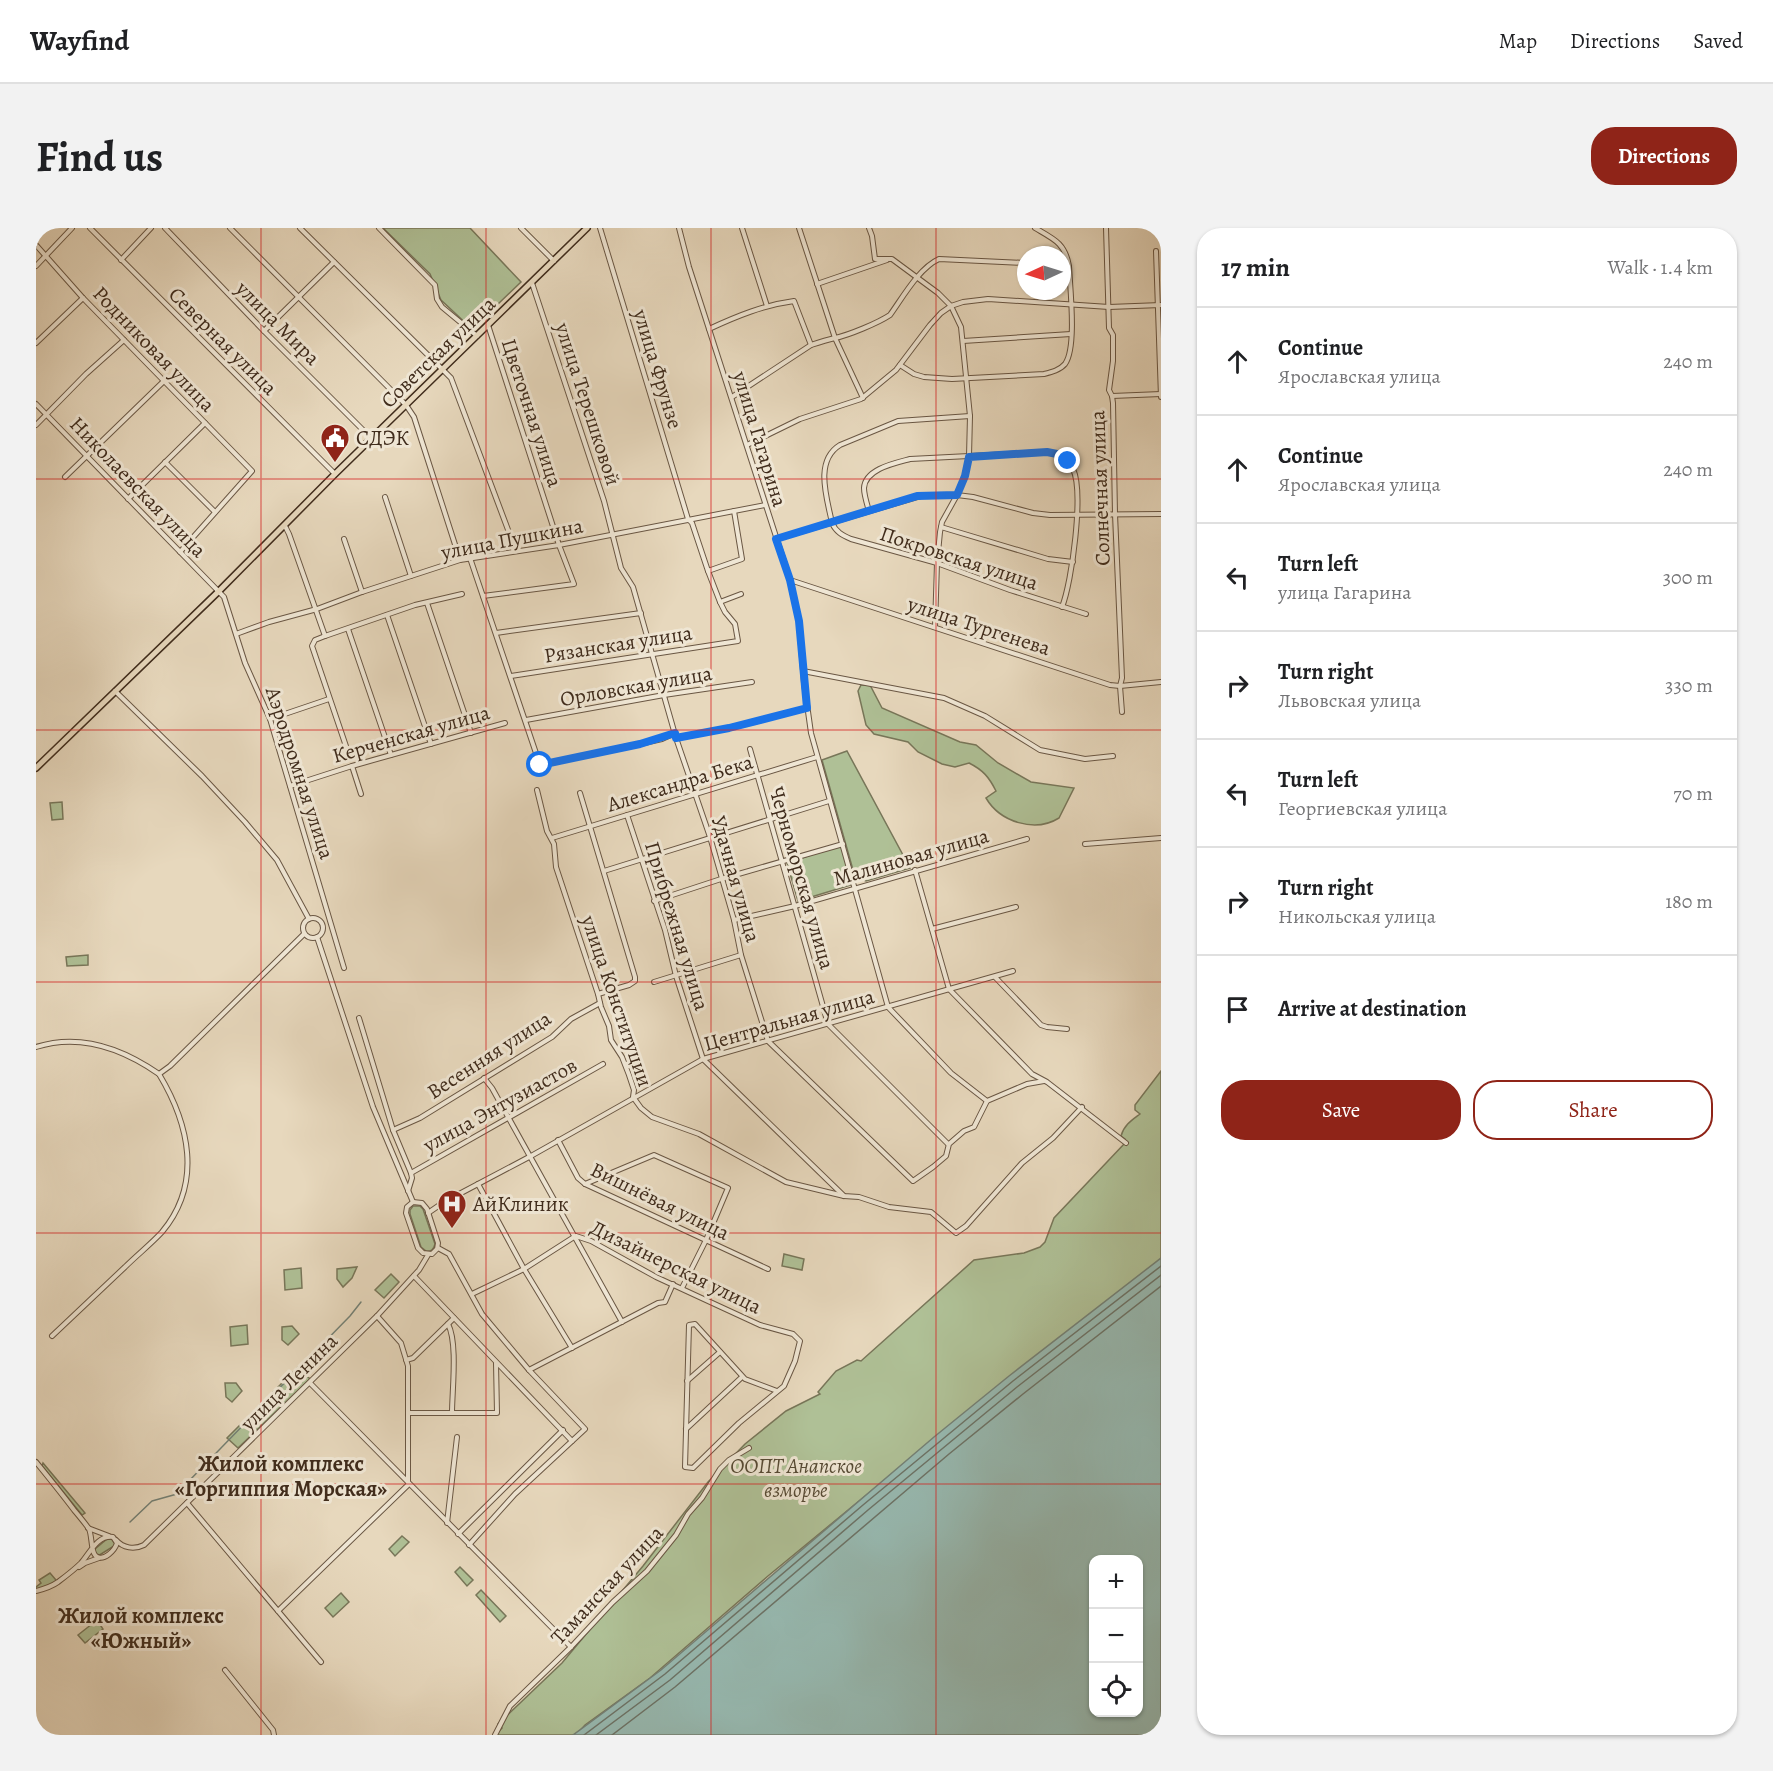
<!DOCTYPE html>
<meta charset="utf-8">
<style>
:root{--surface:#fff;--page:#f2f2f2;--text:#202124;--muted:#757577;--line:#e0e0e0;--accent:#8f2418}
body{margin:0;font-family:Alegreya,serif;background:var(--page);color:var(--text)}
.controls{position:absolute;right:18px;bottom:18px;display:grid;overflow:hidden;border-radius:12px;box-shadow:0 2px 4px #0004}
.controls button{width:54px;height:54px;display:grid;place-items:center;padding:0;border:0;border-bottom:2px solid var(--line);background:var(--surface);color:var(--text);font:30px sans-serif}
.compass{position:absolute;left:981px;top:18px;width:54px;height:54px;border-radius:50%;background:var(--surface);box-shadow:0 2px 4px #0004;rotate:266deg}
.stop{position:absolute;width:18px;height:18px;margin:-14px;border:4px solid #1a73e8;border-radius:50%;background:#fff}
.stop.end{background:#1a73e8;border-color:#fff;box-shadow:0 2px 6px #0008}
.list{margin:0;padding:0;list-style:none}
h2{display:flex;justify-content:space-between;align-items:center;height:78px;margin:0;padding:0 24px;font-size:26px}
h2 small{font-size:20px;font-weight:400;color:var(--muted)}
.list li{display:grid;grid-template-columns:39px 1fr auto;gap:18px;align-items:center;box-sizing:border-box;height:108px;padding:0 24px;border-top:2px solid var(--line)}
.list b{display:block;font-size:22px;white-space:nowrap}
.list p{margin:0;font-size:20px;white-space:nowrap;color:var(--muted)}
.list em{font-size:20px;font-style:normal;color:var(--muted)}
.actions{display:flex;gap:12px;padding:18px 24px}
.actions a{flex:1;padding:14px 0;border:2px solid var(--accent);border-radius:24px;text-align:center;font-size:21px;color:var(--accent)}
.actions .main{background:var(--accent);color:#fff}
.icon{flex:none;width:33px;height:33px;fill:none;stroke:currentColor;stroke-width:2;stroke-linecap:round;stroke-linejoin:round}
.map{position:relative;flex:none;width:1125px;height:1507px;overflow:hidden;border-radius:24px}
header{display:flex;align-items:center;gap:36px;box-sizing:border-box;height:84px;padding:0 30px;background:var(--surface);border-bottom:2px solid var(--line)}
header strong{font-size:28px}
nav{display:flex;gap:33px;margin-inline-start:auto;font-size:21px}
.intro{display:flex;align-items:center;justify-content:space-between;box-sizing:border-box;height:144px;padding:0 36px}
h1{margin:0;font-size:42px}
.button{padding:15px 27px;border-radius:24px;background:var(--accent);color:#fff;font-size:21px;font-weight:700}
main{display:flex;gap:36px;padding:0 36px}
aside{flex:1;background:var(--surface);border-radius:24px;box-shadow:0 2px 4px #0004}
.map>svg:first-child{display:block}
</style>
<header>
<strong>Wayfind</strong>
<nav><a>Map</a><a>Directions</a><a>Saved</a></nav>
</header>
<div class="intro"><h1>Find us</h1><a class="button">Directions</a></div>
<main>
<div class="map">
<svg width="1125" height="1507" viewBox="0 0 1125 1507">
<rect width="100%" height="100%" fill="#e7d8bd"/>
<filter id="stains"><feTurbulence type="fractalNoise" baseFrequency=".00333" numOctaves="4"/><feColorMatrix values="0 0 0 0 .2 0 0 0 0 .09 0 0 0 0 .02 0 0 0 .5 -.17"/></filter>
<radialGradient id="worn" r=".72"><stop offset=".6" stop-color="#630" stop-opacity="0"/><stop offset="1" stop-color="#630" stop-opacity=".3"/></radialGradient>
<g fill="#afc096" stroke="#787659" stroke-width="1.5">
<path d="M347,0H434L485,54L436,101L405,72L394,46Z"/>
<path d="M825,457H834L846,480L924,514L940,517L962,535L995,554L1038,560L1023,590C999,605 964,594 950,570L960,563C953,549 947,542 933,535L919,539L906,536L882,524L872,514L838,506L830,497L822,463Z"/>
<path d="M811,523L874,640L830,653L819,649L786,532Z"/>
<path d="M26,574L27,591L16,592L14,575Z"/>
<path d="M805,617L818,656L762,673L751,635Z"/>
<path d="M52,727V737L31,738L30,729Z"/>
<path d="M1125,843V1035L941,1176L732,1348L614,1450L549,1497L540,1507H459L466,1500L462,1496L526,1435L607,1338L672,1254L709,1216L750,1183L784,1166L782,1164L800,1143L821,1132L825,1133L938,1032L988,1025L1004,1019L1009,1014L1018,990L1089,915V911L1085,908C1088,897 1096,892 1104,886L1099,882V877Z"/>
<path d="M377,978H384L387,981L399,1016C398,1021 395,1024 390,1023L385,1019L374,986V982Z"/>
<path d="M748,1026L768,1031L766,1042L746,1038Z"/>
<path d="M321,1039L316,1050L307,1059L301,1051V1041Z"/>
<path d="M265,1040L266,1060L249,1062L248,1042Z"/>
<path d="M355,1046L363,1054L348,1070L339,1062Z"/>
<path d="M211,1097L212,1116L195,1118L194,1099Z"/>
<path d="M256,1098L263,1106L252,1117L246,1112V1099Z"/>
<path d="M262,1139L274,1151L202,1220L191,1210Z"/>
<path d="M200,1155L206,1163L196,1174L190,1169L189,1155Z"/>
<path d="M7,1235L49,1285L46,1287L6,1238Z"/>
<path d="M366,1308L373,1314L359,1328L353,1321Z"/>
<path d="M71,1311H76L79,1315L78,1318L62,1328L59,1325V1321Z"/>
<path d="M424,1339L437,1352L431,1358L419,1344Z"/>
<path d="M14,1345L20,1352L18,1356L0,1363V1359L5,1355L3,1352Z"/>
<path d="M445,1362L470,1388L464,1394L440,1367Z"/>
<path d="M305,1365L313,1374L297,1389L289,1380Z"/>
<path d="M61,1392L67,1401L49,1415L42,1407Z"/>
</g>
<path fill="#97bab2" stroke="#748176" stroke-width="1.5" fill-rule="evenodd" d="M1125,1030V1507H537L625,1442L898,1209L973,1148ZM1058,1332H1102V1484H1058Z"/>
<g fill="none" stroke-linecap="round" stroke-linejoin="round">
<g stroke="#6c7367" stroke-width="1.5">
<path d="M548,1507L629,1446L827,1277L977,1153L1125,1038"/>
<path d="M560,1507L634,1452L832,1282L981,1159L1125,1047"/>
<path d="M576,1507L639,1459L913,1226L987,1166L1125,1058"/>
</g>
<g stroke="#748176" stroke-width="1.5">
<path d="M223,1181L314,1088L325,1074"/>
<path d="M150,1256L220,1184"/>
<path d="M94,1294L116,1273L141,1266L146,1261"/>
</g>
<g stroke="#6a5744" stroke-width="6">
<g id="minor">
<path d="M54,0L299,246"/>
<path d="M129,0L228,103L336,211"/>
<path d="M194,0L370,177L378,189L424,332"/>
<path d="M264,0L415,150L480,323"/>
<path d="M343,0L399,57L401,71L406,79L441,108"/>
<path d="M485,0L518,33"/>
<path d="M564,0L652,291L656,295L672,343L706,331L698,283"/>
<path d="M643,0L653,39L754,352L763,393L768,455L775,505L852,779L915,845L951,873"/>
<path d="M706,0L731,78"/>
<path d="M763,0L799,110L827,170"/>
<path d="M833,0L836,8L839,31H856L902,65L915,78L925,99L934,188L933,228L929,248L921,267L906,294L904,304L901,335L899,399"/>
<path d="M1070,0L1073,100L1077,107V133L1073,162L1076,168L1077,175L1079,286L1086,450L1084,458L1086,484"/>
<path d="M0,17L47,70L216,243L144,324"/>
<path d="M1120,23L1125,169"/>
<path d="M85,32L115,0"/>
<path d="M0,38L36,0"/>
<path d="M496,55L568,273L585,340L597,359L640,510L674,609L698,692L705,727L732,813L877,953L897,939L910,928L913,916L928,903L938,899L951,873L991,856L1008,853"/>
<path d="M781,56L851,32"/>
<path d="M673,101C701,88 728,77 758,73L775,117"/>
<path d="M228,103L298,34"/>
<path d="M927,113L1035,106"/>
<path d="M0,115L47,70"/>
<path d="M864,137L878,146L888,149L916,151L1008,146C1016,144 1024,142 1029,136C1041,120 1034,60 1033,38C1029,15 1018,11 999,0"/>
<path d="M1076,168L1125,166"/>
<path d="M696,169L775,117C784,114 790,112 799,110C813,107 842,95 854,87C867,69 883,40 903,31L990,35"/>
<path d="M0,176L188,369L209,435L234,491L308,740"/>
<path d="M934,188L862,193L804,217C778,233 791,270 796,295C800,304 806,307 815,311L901,335L974,362L1050,386"/>
<path d="M0,197L50,146L88,112"/>
<path d="M711,217L764,191L825,171L860,142L894,97L905,85L915,78L927,74L952,71L1073,79L1125,77"/>
<path d="M129,234L179,284"/>
<path d="M29,249L128,153"/>
<path d="M349,269L375,348"/>
<path d="M92,271L169,195"/>
<path d="M833,283C831,276 828,267 828,260C829,241 859,235 874,231L1011,224C1022,226 1032,230 1037,241C1048,264 1036,354 1026,379"/>
<path d="M249,298L253,306L289,408L279,412L276,418L314,530"/>
<path d="M905,299L1012,331L1037,334"/>
<path d="M308,311L326,364"/>
<path d="M740,311L888,267H921L937,269L997,285L1014,287L1125,286"/>
<path d="M434,330L504,537L604,516L626,511L639,505"/>
<path d="M754,352L1074,457L1084,458L1125,454"/>
<path d="M447,368L538,356L523,317L452,97"/>
<path d="M684,374L705,366"/>
<path d="M391,375L435,505"/>
<path d="M351,387L395,516"/>
<path d="M312,401L355,527"/>
<path d="M460,405L605,385"/>
<path d="M200,406L233,394L281,381L326,364L424,332L523,317L729,277"/>
<path d="M289,408L379,377L426,366"/>
<path d="M767,443L908,470L949,488L1004,522L1049,531L1077,528"/>
<path d="M475,448L702,413L699,396L689,384L684,374L672,343"/>
<path d="M79,463L166,548L209,594L241,632L273,691"/>
<path d="M234,491L293,471"/>
<path d="M490,492L628,467L716,454"/>
<path d="M640,510L693,500L771,480"/>
<path d="M714,521L792,796L912,916"/>
<path d="M316,538L325,566"/>
<path d="M254,558L316,538L469,495"/>
<path d="M501,562L511,603L518,616L520,639L562,766L565,779L573,798L575,812L586,829L593,847L598,862L597,869L605,880L616,889L663,906L750,954L808,968L823,969L853,979L895,984L920,1005L930,998L986,935L1017,910L1046,879"/>
<path d="M544,565L599,749V753L593,757L562,766"/>
<path d="M591,587L629,702L640,748L667,831L808,968"/>
<path d="M516,610L781,529"/>
<path d="M1049,616L1125,610"/>
<path d="M879,642L913,761L996,846L1011,854L1090,915"/>
<path d="M568,643L793,573"/>
<path d="M618,673L685,651L807,616"/>
<circle cx="277" cy="700" r="10"/>
<path d="M698,692L759,678L991,611"/>
<path d="M896,701L980,679"/>
<path d="M281,709L337,879L377,974"/>
<path d="M959,749L1005,797L1011,799L1031,801"/>
<path d="M618,754L705,727"/>
<path d="M323,790L357,902L375,945L376,950L372,963"/>
<path d="M0,819C44,805 87,821 123,846L134,838L268,706"/>
<path d="M448,850L456,860L586,1094"/>
<path d="M357,902L384,890L516,809L535,791L564,775"/>
<path d="M522,912L542,950L549,956L732,1041"/>
<path d="M375,945L567,836"/>
<path d="M442,956L488,1041L536,1120"/>
<path d="M549,956L618,927L692,960L670,1012L646,1060"/>
<path d="M377,974L386,975L391,981L402,1015L401,1021L396,1026L387,1025L382,1020L370,985L371,979Z"/>
<path d="M392,985L408,974L495,928L667,831L977,743"/>
<path d="M538,1009L540,1008L555,1013L620,1049L724,1097L757,1106L764,1113L759,1133L748,1158L703,1195L657,1240L649,1239L653,1097L659,1096L709,1151L741,1163"/>
<path d="M402,1020L413,1026L446,1086L493,1142L549,1201L479,1266L433,1317"/>
<path d="M378,1048L536,1213"/>
<path d="M436,1066L488,1041L538,1009"/>
<path d="M341,1088L365,1115L372,1138V1254"/>
<path d="M412,1096C422,1115 416,1163 416,1185"/>
<path d="M16,1108C40,1085 65,1062 89,1039C101,1027 115,1016 126,1004C167,955 153,896 123,846"/>
<path d="M370,1132L377,1130L418,1090"/>
<path d="M493,1142L622,1075L629,1074L637,1056"/>
<path d="M651,1153L684,1124"/>
<path d="M274,1155L535,1419"/>
<path d="M372,1185H461L460,1135"/>
<path d="M650,1201L706,1149"/>
<path d="M0,1234C13,1250 26,1266 38,1282C43,1288 49,1295 53,1301C56,1307 55,1325 60,1328C68,1334 79,1322 81,1315L77,1309C61,1307 54,1325 45,1335C38,1342 30,1348 22,1354C15,1359 8,1361 0,1363"/>
<path d="M151,1275L285,1434"/>
<path d="M411,1295L421,1209"/>
<path d="M52,1300L73,1308"/>
<path d="M422,1306L527,1202"/>
<path d="M80,1312C87,1320 98,1322 108,1317L341,1088L383,1042L392,1027"/>
<path d="M43,1339L49,1335L63,1330"/>
<path d="M242,1383L373,1256"/>
<path d="M189,1442L237,1502L238,1507"/>
<path d="M459,1507L474,1478L535,1419L577,1374L611,1343L640,1307L652,1286L666,1270L684,1241L693,1232L713,1220"/>
</g>
</g>
<g stroke="#402c1c" stroke-width="8">
<path id="major" d="M0,540L183,363L299,246L551,0"/>
</g>
<use href="#minor" stroke="#efe6d4" stroke-width="4"/>
<use href="#major" stroke="#e7d8bd" stroke-width="5"/>
</g>
<g fill="none" stroke-linecap="round" stroke-linejoin="round">
<path stroke="#1a73e8" stroke-width="8" d="M504,537L604,516L639,505L640,510L693,500L771,480L763,393L754,352L740,311L881,268L921,267L929,248L933,229L1011,224L1021,226L1032,233"/>
</g>
<path fill="none" stroke="#d62828" stroke-width="1.5" stroke-opacity="0.55" d="M225,0V1507M450,0V1507M675,0V1507M900,0V1507M0,251H1125M0,502H1125M0,754H1125M0,1005H1125M0,1256H1125"/>
<defs>
<g id="civic-pin" transform="scale(1.5)"><path d="M0 17L-7.5 6A9.5 9.5 0 1 1 7.5 6Z" fill="#8f2418" stroke="#efe6d4"/><path d="M-.6-6.5H3V-4.5H.6V-3L4-1V1h2V6H-6V1h2V-1L-.6-3ZM-1.2 2.5V6h2.4V2.5Z" fill="#fff"/></g>
<g id="hospital-pin" transform="scale(1.5)"><path d="M0 17L-7.5 6A9.5 9.5 0 1 1 7.5 6Z" fill="#8f2418" stroke="#efe6d4"/><path d="M-5-5h3v3.5h4V-5h3V5h-3V1.5h-4V5h-3Z" fill="#fff"/></g>
</defs>
<g fill-rule="evenodd">
<use href="#civic-pin" x="299" y="210"/>
<use href="#hospital-pin" x="416" y="976"/>
</g>
<g text-anchor="middle" dominant-baseline="central" stroke-width="6" stroke-linejoin="round" paint-order="stroke">
<g font-size="21" fill="#402c1c" stroke="#efe6d4">
<text transform="translate(242 95) rotate(45)">улица Мира</text>
<text transform="translate(187 113) rotate(45)">Северная улица</text>
<text transform="translate(118 121) rotate(46)">Родниковая улица</text>
<text transform="translate(402 124) rotate(-44)">Советская улица</text>
<text transform="translate(622 141) rotate(73)">улица Фрунзе</text>
<text transform="translate(552 176) rotate(72)">улица Терешковой</text>
<text transform="translate(496 185) rotate(72)">Цветочная улица</text>
<text transform="translate(724 211) rotate(73)">улица Гагарина</text>
<text transform="translate(102 259) rotate(46)">Николаевская улица</text>
<text transform="translate(1064 260) rotate(-92)">Солнечная улица</text>
<text transform="translate(476 311) rotate(-11)">улица Пушкина</text>
<text transform="translate(923 330) rotate(18)">Покровская улица</text>
<text transform="translate(943 398) rotate(18)">улица Тургенева</text>
<text transform="translate(582 416) rotate(-9)">Рязанская улица</text>
<text transform="translate(600 458) rotate(-10)">Орловская улица</text>
<text transform="translate(375 506) rotate(-16)">Керченская улица</text>
<text transform="translate(264 545) rotate(72)">Аэродромная улица</text>
<text transform="translate(644 555) rotate(-17)">Александра Бека</text>
<text transform="translate(875 629) rotate(-16)">Малиновая улица</text>
<text transform="translate(766 650) rotate(74)">Черноморская улица</text>
<text transform="translate(700 651) rotate(74)">Удачная улица</text>
<text transform="translate(641 698) rotate(73)">Прибрежная улица</text>
<text transform="translate(581 773) rotate(71)">улица Конституции</text>
<text transform="translate(753 792) rotate(-16)">Центральная улица</text>
<text transform="translate(453 827) rotate(-33)">Весенняя улица</text>
<text transform="translate(464 877) rotate(-29)">улица Энтузиастов</text>
<text transform="translate(624 973) rotate(26)">Вишнёвая улица</text>
<text transform="translate(640 1039) rotate(26)">Дизайнерская улица</text>
<text transform="translate(253 1154) rotate(-45)">улица Ленина</text>
<text transform="translate(571 1357) rotate(-47)">Таманская улица</text>
</g>
<g font-size="21" fill="#402c1c" stroke="#efe6d4" text-anchor="start">
<text x="320" y="210">СДЭК</text>
<text x="437" y="976">АйКлиник</text>
</g>
<g font-size="21" font-style="italic" fill="#564a34" stroke="#efe6d4">
<text x="760" y="1238">ООПТ Анапское<tspan x="760" dy="24">взморье</tspan></text>
</g>
<g font-size="22" font-weight="bold" fill="#402c1c" stroke="#efe6d4">
<text x="245" y="1236">Жилой комплекс<tspan x="245" dy="25">«Горгиппия Морская»</tspan></text>
<text x="105" y="1388">Жилой комплекс<tspan x="105" dy="25">«Южный»</tspan></text>
</g>
</g>
<rect width="100%" height="100%" filter="url(#stains)"/>
<rect width="100%" height="100%" fill="url(#worn)"/>
</svg>
<div class="controls">
<button>+</button>
<button>−</button>
<button><svg class="icon" aria-label="locate" viewBox="0 0 24 24"><circle cx="12" cy="12" r="6"/><path d="M12 2v4M12 18v4M2 12h4M18 12h4"/></svg></button>
</div>
<svg class="compass" viewBox="-18 -18 36 36"><path d="M0-13l5 13h-10z" fill="#e53935"/><path d="M0 13l5-13h-10z" fill="#757577"/></svg>
<div class="stop" style="left:504px;top:537px"></div>
<div class="stop end" style="left:1032px;top:233px"></div>
</div>
<aside>
<h2>17 min<small>Walk · 1.4 km</small></h2>
<ul class="list">
<li><svg class="icon" aria-label="ahead" viewBox="0 0 24 24"><path d="M12 20V5M6 11l6-6 6 6"/></svg><div><b>Continue</b><p>Ярославская улица</p></div><em>240 m</em></li>
<li><svg class="icon" aria-label="ahead" viewBox="0 0 24 24"><path d="M12 20V5M6 11l6-6 6 6"/></svg><div><b>Continue</b><p>Ярославская улица</p></div><em>240 m</em></li>
<li><svg class="icon" aria-label="left" viewBox="0 0 24 24"><path d="M17 20v-9H6M10 6l-5 5 5 5"/></svg><div><b>Turn left</b><p>улица Гагарина</p></div><em>300 m</em></li>
<li><svg class="icon" aria-label="right" viewBox="0 0 24 24"><path d="M7 20v-9h11M14 6l5 5-5 5"/></svg><div><b>Turn right</b><p>Львовская улица</p></div><em>330 m</em></li>
<li><svg class="icon" aria-label="left" viewBox="0 0 24 24"><path d="M17 20v-9H6M10 6l-5 5 5 5"/></svg><div><b>Turn left</b><p>Георгиевская улица</p></div><em>70 m</em></li>
<li><svg class="icon" aria-label="right" viewBox="0 0 24 24"><path d="M7 20v-9h11M14 6l5 5-5 5"/></svg><div><b>Turn right</b><p>Никольская улица</p></div><em>180 m</em></li>
<li><svg class="icon" aria-label="arrive" viewBox="0 0 24 24"><path d="M6 21V4h12l-3 4 3 4H6"/></svg><div><b>Arrive at destination</b></div></li>
</ul>
<div class="actions"><a class="main">Save</a><a>Share</a></div>
</aside>
</main>
